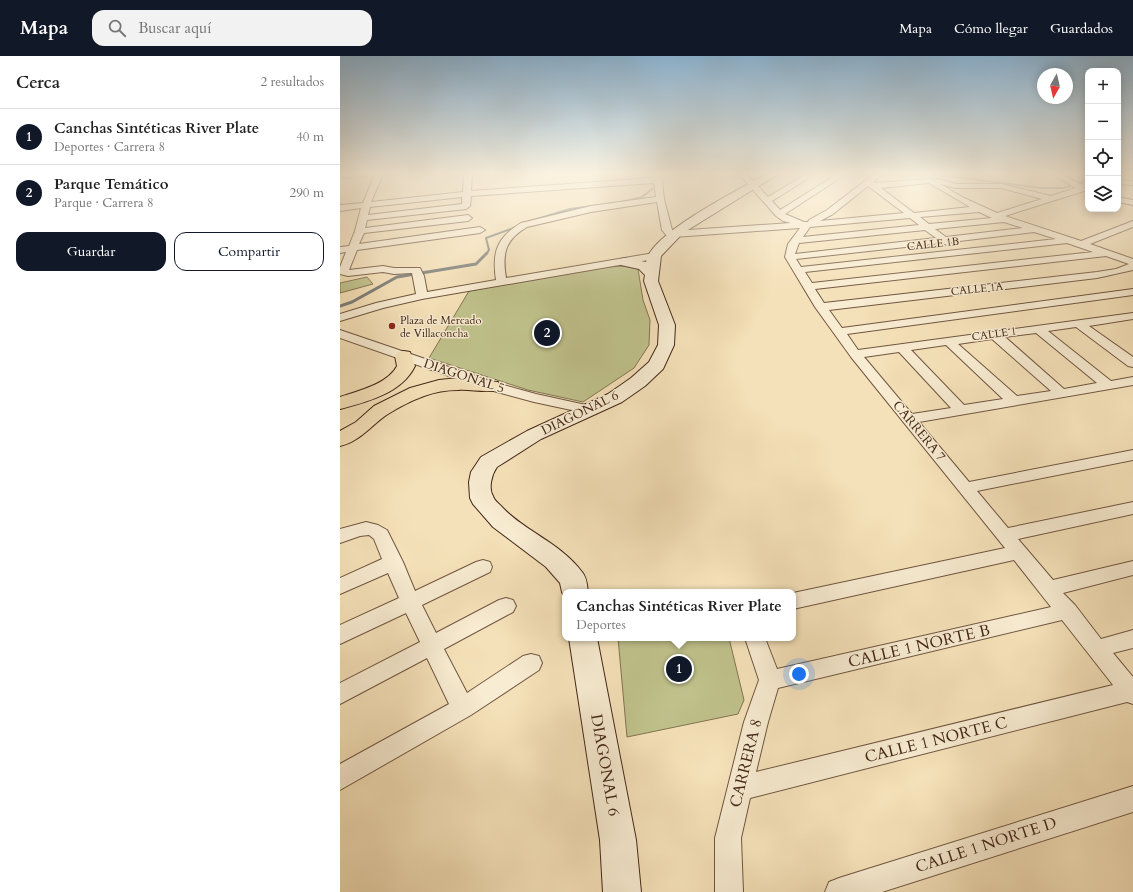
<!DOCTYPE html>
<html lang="es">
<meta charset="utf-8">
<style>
:root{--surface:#fff;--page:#f2f2f2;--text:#222;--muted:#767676;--line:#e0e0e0;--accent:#111827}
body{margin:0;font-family:Cardo,serif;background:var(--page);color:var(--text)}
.controls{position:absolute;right:12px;top:12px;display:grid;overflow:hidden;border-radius:8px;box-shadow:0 2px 10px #0003}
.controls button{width:36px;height:36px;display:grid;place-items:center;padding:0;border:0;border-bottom:1px solid var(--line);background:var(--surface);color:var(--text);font:20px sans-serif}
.compass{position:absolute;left:697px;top:12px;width:36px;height:36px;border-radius:50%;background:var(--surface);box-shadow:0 2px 10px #0003;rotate:188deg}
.you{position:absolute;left:459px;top:618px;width:14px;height:14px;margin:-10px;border:3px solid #fff;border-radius:50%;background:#1a73e8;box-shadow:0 0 0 6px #1a73e833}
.badge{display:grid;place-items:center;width:26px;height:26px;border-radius:50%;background:var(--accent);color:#fff;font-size:13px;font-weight:700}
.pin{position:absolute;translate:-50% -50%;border:2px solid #fff;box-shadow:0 1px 4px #0006}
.popup{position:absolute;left:222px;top:533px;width:234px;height:52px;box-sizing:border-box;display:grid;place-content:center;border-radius:8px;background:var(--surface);filter:drop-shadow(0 1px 3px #0005);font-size:13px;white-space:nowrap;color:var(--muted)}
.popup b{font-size:15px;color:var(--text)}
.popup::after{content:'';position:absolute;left:50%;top:100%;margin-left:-8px;border:8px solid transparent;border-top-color:var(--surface)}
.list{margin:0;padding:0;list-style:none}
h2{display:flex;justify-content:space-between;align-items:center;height:52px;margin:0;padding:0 16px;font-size:17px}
h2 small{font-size:13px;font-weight:400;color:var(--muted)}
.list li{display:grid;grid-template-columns:26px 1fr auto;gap:12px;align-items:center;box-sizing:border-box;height:56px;padding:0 16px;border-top:1px solid var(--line)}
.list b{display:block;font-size:15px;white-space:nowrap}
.list p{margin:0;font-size:13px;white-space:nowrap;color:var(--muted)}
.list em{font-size:13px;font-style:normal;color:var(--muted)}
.actions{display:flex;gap:8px;padding:12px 16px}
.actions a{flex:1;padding:9px 0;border:1px solid var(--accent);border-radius:12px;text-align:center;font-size:14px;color:var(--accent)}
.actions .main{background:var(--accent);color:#fff}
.icon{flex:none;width:22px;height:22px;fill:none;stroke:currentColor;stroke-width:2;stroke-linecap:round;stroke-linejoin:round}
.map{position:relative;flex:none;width:793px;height:836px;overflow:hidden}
header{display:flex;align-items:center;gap:24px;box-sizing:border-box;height:56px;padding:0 20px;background:var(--accent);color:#fff}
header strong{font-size:19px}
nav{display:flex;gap:22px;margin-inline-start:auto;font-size:14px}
.search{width:280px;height:36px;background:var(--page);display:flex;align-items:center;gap:10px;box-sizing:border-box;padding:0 14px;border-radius:12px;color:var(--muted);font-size:15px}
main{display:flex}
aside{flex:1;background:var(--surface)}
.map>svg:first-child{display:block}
</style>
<header>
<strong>Mapa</strong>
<div class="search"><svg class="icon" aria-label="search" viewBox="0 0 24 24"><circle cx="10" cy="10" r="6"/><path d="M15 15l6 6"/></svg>Buscar aquí</div>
<nav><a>Mapa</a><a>Cómo llegar</a><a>Guardados</a></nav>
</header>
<main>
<aside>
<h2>Cerca<small>2 resultados</small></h2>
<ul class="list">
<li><span class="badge">1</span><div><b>Canchas Sintéticas River Plate</b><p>Deportes · Carrera 8</p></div><em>40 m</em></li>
<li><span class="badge">2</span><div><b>Parque Temático</b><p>Parque · Carrera 8</p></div><em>290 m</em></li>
</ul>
<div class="actions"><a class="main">Guardar</a><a>Compartir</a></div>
</aside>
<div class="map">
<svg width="793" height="836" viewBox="0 0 793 836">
<rect width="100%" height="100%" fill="#f5e1b9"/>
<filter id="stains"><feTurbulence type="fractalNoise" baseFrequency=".005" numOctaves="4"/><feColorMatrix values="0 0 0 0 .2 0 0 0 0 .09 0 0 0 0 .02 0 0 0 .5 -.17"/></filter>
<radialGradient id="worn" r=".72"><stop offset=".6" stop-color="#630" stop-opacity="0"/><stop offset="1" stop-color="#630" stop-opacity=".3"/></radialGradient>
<g fill="#c0c28c" stroke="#827452">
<path d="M287,210L298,213L303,244L310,264L309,289L294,312L243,346L188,334L89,302L129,235L265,211Z"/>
<path d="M27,221L33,228L0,237V227Z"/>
<path d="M278,582H389L404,644L398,658L287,681Z"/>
</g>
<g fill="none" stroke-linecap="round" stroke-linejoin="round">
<g stroke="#7d7f7a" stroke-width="2">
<path d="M590,118L701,132H723L738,128L748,121"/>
<path d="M782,118L793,119"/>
<path d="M282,146L302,141L312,133"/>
<path d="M187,166L230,153L275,147"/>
<path d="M146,198L149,194L146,182L179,170"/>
</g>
<path stroke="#7d7f7a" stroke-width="3" d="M0,250L12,246L57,221L136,208L147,197"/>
<g stroke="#705640" stroke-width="2">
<g id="street">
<path d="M0,118H29L25,120L0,122Z"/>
<path d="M35,118H43L31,146L123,136L124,118H132L131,135L313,122L311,118H319L322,124L324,143L332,174L334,175L451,167L443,165L436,160L399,118H407L428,141L466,118H475L432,145L440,154L497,118H506L445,158L464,166H468L469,164L487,154L534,118L541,119L533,126L535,127L590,123L595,124L598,123L616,128H661L711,140L736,132L712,118H721L740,128L748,129V135H744L665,160L741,185L793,165V171L750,188L793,203V214L757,222L489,254L502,272L793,233V239L507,278L518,294L793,257V263L749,270L793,301V311L788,310L736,271L708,275L771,325L793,321V329L579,366L629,426L793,394V404L637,435L668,472L793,446V458L678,483L713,524L793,505V519L723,537L735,549L761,583L793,574V592L773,597L793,621V648L787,646L410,742L401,782L403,836H375V782L404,666L419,624L405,582H425L437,613L711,551L674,504L453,553V537L665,492L511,301L475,251L445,201L448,188L460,172L334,181L326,179L322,174L317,146L251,156L187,171C165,184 162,197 166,222L314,197L319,200L314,203L82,243L43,252L0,265V258L36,247L76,238L72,217L54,218L43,216L8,220L0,218V211L6,196L0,197V191L9,190L15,175L21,152L0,155V149L23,147ZM314,127L316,141L251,150L181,167C156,182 152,197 156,224L87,236L84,220L80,212H54L43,210L9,214L17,194L140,177L145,174L140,171L19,188L24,177L128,165L132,162L128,159L25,172L27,164L126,153L130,150L131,140ZM589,127L630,151L574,157L541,132ZM600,128L616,132H661L702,143L657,157L624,142ZM528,130L564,157L480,165L493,158ZM122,141V148L28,159L30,151ZM639,156L652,162L589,168L580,161ZM570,162L579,169L463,181L470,171ZM664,166L683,172L606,181L595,173ZM585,174L596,182L455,198L459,187ZM694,176L716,183L461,211L456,203L602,187L607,189L610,188L611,186ZM727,187L753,196L472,227L465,216ZM766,200L789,208L776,213L757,216L484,247L475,233ZM696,277L757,327L724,333L665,281ZM652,283L711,335L677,340L618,288ZM606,289L663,343L624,349L571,294ZM559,296L611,352L572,358L524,301ZM722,564L773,629L416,716L428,666L438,632Z"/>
<path d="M778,124L793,125V129L778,128Z"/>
<path d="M778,141L793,144V149L778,146Z"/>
<path d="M0,274L156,327L196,338L255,351L257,354L255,357L250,358L194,346L146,333L0,282Z"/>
<path d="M26,466L38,469L47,474L63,506L75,535L136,506L143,504L150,506L152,511L150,516L82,549L96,577L159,544L166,542L173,544L176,550L173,556L104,593L127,637L183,600L191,598L199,600L202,607L199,614L131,659L0,734V708L109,648L87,602L0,648V627L80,586L66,557L0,588V569L59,542L48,517L0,538V522L42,503L34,483L29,479L20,480L0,487V473Z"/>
<path d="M793,730V756L542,836H485L489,826L499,822Z"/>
</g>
</g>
<g stroke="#442718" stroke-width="2">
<g id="secondary">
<path d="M426,118H438L343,177L321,200L318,225L335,269L334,289L323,313L305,330L282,346L201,383L157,411C152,418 148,432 153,440C154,444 158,447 161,450C184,475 221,487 242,516C247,522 247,529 248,536H225V542L222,536L220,527L206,511L153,471L133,448L130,442L129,426L131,416L141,401L187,375L268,338L291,322L309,306L318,289L319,269L304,225L305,219L299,213L281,209L279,206L281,203L286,202L306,206C311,177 399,134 426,118Z"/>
<path d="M229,582H257L296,784L301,836H263L260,784Z"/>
</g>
</g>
<g stroke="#442718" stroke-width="2">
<g id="highway">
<path d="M64,295L70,296L75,310C62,337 27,346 0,353V341C18,335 48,328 57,310L55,300L58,296Z"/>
<path d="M118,322L158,326L160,330L158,334C144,337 131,333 118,334C106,334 95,336 84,340C73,344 59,351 48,358C31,369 21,385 0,390V375L16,366L34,350L70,332L99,324Z"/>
</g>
</g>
<use href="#street" fill="#f8ecd2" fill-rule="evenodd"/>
<use href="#secondary" fill="#f8ecd2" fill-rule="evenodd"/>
<use href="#highway" fill="#f5e1b9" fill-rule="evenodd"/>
</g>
<linearGradient id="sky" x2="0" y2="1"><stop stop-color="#8cb6d6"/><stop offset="0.5" stop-color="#faf2e0"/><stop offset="1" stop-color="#faf2e0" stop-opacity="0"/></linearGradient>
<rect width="793" height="235" fill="url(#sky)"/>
<circle fill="#8f2418" stroke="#f8ecd2" stroke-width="1.5" cx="52" cy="270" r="4"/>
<g text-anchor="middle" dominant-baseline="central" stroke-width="3" stroke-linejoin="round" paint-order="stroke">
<g font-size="11" fill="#442718" stroke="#f8ecd2">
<text transform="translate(593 188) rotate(-6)">CALLE 1B</text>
<text transform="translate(637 233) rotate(-6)">CALLE 1A</text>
<text transform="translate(654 278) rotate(-8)">CALLE 1</text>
</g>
<g font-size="11" fill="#442718" stroke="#f8ecd2" text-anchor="start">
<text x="60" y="264">Plaza de Mercado<tspan x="60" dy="13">de Villaconcha</tspan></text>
</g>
<g font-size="13" fill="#442718" stroke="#f8ecd2">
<text transform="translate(124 320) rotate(18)">DIAGONAL 5</text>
<text transform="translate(240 357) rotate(-26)">DIAGONAL 6</text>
<text transform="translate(579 375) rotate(50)">CARRERA 7</text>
</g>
<g font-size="16" fill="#442718" stroke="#f8ecd2">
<text transform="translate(579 590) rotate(-13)">CALLE 1 NORTE B</text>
<text transform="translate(596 684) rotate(-14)">CALLE 1 NORTE C</text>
<text transform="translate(406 707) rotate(-76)">CARRERA 8</text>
<text transform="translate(265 709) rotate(80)">DIAGONAL 6</text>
<text transform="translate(646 789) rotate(-18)">CALLE 1 NORTE D</text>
</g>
</g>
<rect width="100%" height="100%" filter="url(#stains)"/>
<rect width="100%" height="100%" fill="url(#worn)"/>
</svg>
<div class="controls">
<button>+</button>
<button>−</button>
<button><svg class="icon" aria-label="locate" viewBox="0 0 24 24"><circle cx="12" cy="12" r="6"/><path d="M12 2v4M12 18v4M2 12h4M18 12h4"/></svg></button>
<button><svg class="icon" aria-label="layers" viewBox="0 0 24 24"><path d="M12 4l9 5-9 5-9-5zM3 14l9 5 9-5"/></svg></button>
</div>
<svg class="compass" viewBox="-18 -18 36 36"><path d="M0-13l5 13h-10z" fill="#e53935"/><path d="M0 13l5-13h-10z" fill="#767676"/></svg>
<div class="you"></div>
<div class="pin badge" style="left:339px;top:613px">1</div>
<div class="popup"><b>Canchas Sintéticas River Plate</b>Deportes</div>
<div class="pin badge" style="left:207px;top:277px">2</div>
</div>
</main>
